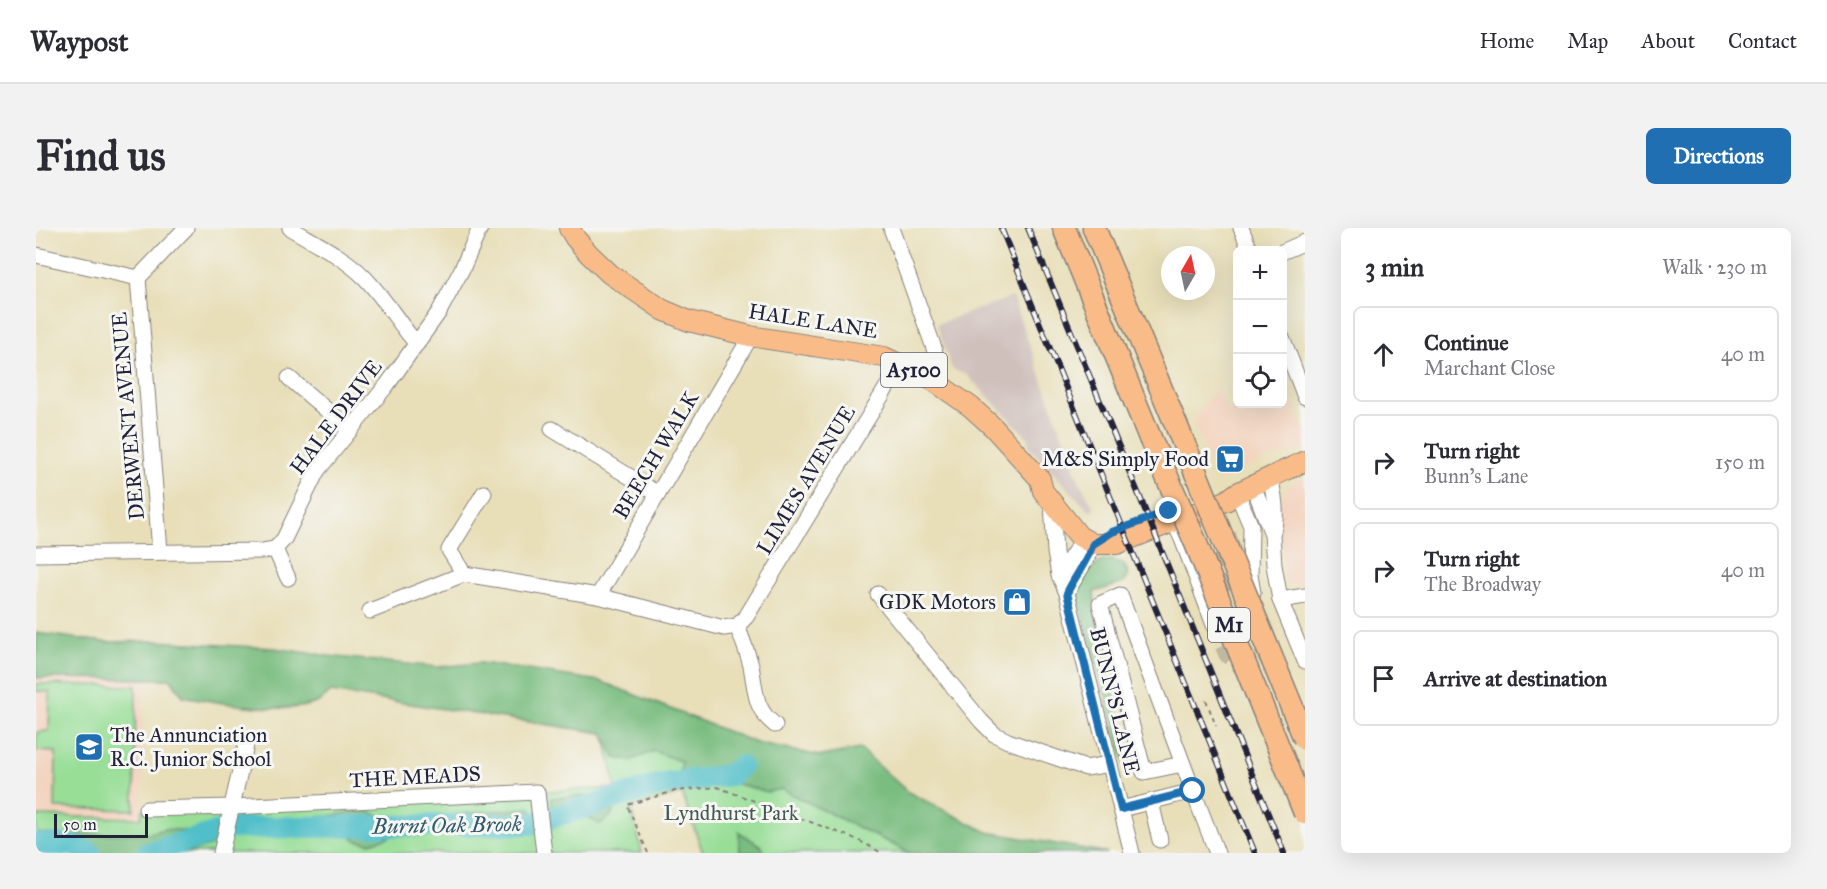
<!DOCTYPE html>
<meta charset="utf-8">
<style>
:root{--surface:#fff;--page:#f2f2f3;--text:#2b2b33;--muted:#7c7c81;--line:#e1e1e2;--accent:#1f6fb2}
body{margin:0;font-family:"IM FELL Great Primer",serif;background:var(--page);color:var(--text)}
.controls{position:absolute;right:18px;top:18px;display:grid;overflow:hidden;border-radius:9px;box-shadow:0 6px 24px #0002}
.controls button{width:54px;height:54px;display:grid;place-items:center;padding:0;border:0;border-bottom:2px solid var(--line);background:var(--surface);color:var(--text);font:30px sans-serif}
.compass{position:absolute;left:1125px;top:18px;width:54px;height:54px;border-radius:50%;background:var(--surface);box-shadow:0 6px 24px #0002;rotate:9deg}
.scale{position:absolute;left:18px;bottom:15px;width:94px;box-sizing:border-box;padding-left:6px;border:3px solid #22223b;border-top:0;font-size:16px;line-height:21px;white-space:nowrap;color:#22223b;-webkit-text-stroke:4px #f6f6f2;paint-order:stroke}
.stop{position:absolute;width:18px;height:18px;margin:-14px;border:4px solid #1f6fb2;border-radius:50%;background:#fff}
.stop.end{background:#1f6fb2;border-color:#fff;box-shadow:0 2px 6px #0008}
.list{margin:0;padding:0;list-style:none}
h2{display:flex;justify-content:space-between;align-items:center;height:78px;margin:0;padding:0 24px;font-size:26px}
h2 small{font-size:20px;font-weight:400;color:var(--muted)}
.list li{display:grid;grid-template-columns:39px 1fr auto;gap:18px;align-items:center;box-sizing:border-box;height:96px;margin:0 12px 12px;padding:0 12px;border:2px solid var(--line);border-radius:9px}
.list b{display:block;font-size:22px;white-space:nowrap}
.list p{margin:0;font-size:20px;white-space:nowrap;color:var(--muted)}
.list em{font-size:20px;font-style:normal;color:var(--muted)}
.icon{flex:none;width:33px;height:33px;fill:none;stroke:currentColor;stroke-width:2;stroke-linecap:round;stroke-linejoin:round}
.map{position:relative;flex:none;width:1269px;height:625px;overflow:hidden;border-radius:9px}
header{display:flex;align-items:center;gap:36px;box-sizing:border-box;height:84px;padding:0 30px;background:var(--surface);border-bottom:2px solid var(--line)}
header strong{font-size:28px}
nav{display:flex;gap:33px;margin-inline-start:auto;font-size:21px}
.intro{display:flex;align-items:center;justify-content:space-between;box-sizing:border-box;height:144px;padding:0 36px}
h1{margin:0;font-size:42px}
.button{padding:15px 27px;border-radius:9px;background:var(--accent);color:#fff;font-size:21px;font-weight:700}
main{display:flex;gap:36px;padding:0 36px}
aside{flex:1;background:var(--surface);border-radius:9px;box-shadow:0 6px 24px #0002}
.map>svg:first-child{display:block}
</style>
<header>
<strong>Waypost</strong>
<nav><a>Home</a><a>Map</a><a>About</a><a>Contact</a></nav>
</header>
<div class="intro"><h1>Find us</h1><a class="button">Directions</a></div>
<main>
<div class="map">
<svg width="1269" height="625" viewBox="0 0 1269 625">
<rect width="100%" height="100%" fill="#f6f6f2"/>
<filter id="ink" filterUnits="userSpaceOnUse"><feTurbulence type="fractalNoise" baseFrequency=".0167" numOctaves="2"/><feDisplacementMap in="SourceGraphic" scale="12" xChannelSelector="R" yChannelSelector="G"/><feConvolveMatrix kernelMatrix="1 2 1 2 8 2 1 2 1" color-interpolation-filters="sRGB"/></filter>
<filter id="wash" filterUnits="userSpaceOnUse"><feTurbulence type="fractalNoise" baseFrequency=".008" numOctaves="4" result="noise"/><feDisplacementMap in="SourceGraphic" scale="24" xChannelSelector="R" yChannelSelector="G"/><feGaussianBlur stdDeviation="1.35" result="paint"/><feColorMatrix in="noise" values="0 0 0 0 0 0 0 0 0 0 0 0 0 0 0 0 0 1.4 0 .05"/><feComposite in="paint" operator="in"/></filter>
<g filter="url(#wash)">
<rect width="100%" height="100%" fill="#e8dfb9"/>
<g fill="#f3d4bf">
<path d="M1181,160L1191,183L1211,176H1246L1247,162L1251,161L1269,205V220L1222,234L1182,254L1156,194Z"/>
<path d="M1269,249V354L1250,357L1243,283L1245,270L1254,257Z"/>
<path d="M0,449L107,450L106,590L0,588Z"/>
</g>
<path fill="#cfc0bb" d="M976,69L1043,253L1058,280L1054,284L993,219V211L929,145H925L916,141L901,96Z"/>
<g fill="#98de97" stroke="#5d8069" stroke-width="1.5">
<path d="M0,456L100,458L98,582L19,580L20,524L0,523L1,504L13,503L14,464L0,463Z"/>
<path d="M568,505L743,560L874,625H667L646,565L595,580L606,625H0V588L105,590L106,582L580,560Z"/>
</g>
<g fill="#7abd80" stroke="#4e705e" stroke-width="1.5">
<path d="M1070,332H1078L1088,336L1092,345L1088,355L1058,364L1060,387L1094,536L1090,539L1042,371C1045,351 1051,338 1070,332Z"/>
<path d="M0,405L68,414L119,413L238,420L300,429L401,439L445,435L564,453L723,516L785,528L824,521L872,564L951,604L1072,625H874L745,561L732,564L701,556L665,555L611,564L580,577L575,588L563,596L548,586L519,592L515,570L560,567L643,548L646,534L618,523L595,532L579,530L567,505L295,464C291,467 288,471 284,473C257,489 178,474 147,468L135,451L0,450Z"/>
<path d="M495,580L499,601L363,606L334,615L322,613L310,605L202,606L201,593L293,588L328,582L356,592Z"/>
<path d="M176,596L180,616L149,625H12L3,622V605L32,607L115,605L128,601L156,603Z"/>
<path d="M703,604L725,618L728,625H704Z"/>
</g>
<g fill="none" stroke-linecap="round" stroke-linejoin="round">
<g stroke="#51bfc9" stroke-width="22">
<path d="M0,616L37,617L54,625"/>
<path d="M111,625L195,600L494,596L623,557L694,547L705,538"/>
</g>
</g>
</g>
<g filter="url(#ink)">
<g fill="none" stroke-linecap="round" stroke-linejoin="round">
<g stroke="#c0b9a0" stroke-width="15" stroke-dasharray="15 8" stroke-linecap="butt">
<path d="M1190,363C1182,341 1182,335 1194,313L1215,306"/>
<path d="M1178,397L1190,427L1201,437L1218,433L1228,428L1232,414"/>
</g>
<g stroke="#85807a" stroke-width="17">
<g id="minor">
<path d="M254,0C279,15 307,28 328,49C348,69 362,95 381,116"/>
<path d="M855,0L898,120L900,131L895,151"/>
<path d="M1205,0L1214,22"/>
<path d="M1246,24L1269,14"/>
<path d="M0,27L102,50L150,0"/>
<path d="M102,50L124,323"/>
<path d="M1246,109L1269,169"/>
<path d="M253,150L314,202"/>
<path d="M516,201L622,266"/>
<path d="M1234,249C1238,265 1242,287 1237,303"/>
<path d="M1217,257L1236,306L1238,337L1244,372L1269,433"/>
<path d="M1201,265L1215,298L1214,347L1217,365"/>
<path d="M1016,275L1019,324L1023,347"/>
<path d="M1133,283L1146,311L1178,397"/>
<path d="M239,321L252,350"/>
<path d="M0,326L227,323L239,321L248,311L281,243L351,157L403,84L426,41L444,0"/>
<path d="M428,346L562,368L688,400L701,398L710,389L865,136"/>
<path d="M428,346L413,322L448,265"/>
<path d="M1031,365C1039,348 1051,334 1057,316L1042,319L1023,347L1031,365L1096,625"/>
<path d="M842,366L945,493L958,506L972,513L1050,540L1074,536"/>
<path d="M562,368L715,108"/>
<path d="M1244,372L1269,368"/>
<path d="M334,383L428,346"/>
<path d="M701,398C706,411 712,425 715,438C720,463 718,481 739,497"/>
<path d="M1147,536L1108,544L1064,376L1084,367L1147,536L1157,563"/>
<path d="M1115,574L1124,612"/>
<path d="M110,581L197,579L501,564L508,625"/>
<path d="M1085,581L1157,563L1181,625"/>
<path d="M185,625L211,513"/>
</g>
</g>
<g stroke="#85807a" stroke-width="22">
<path id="major" d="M533,0L539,10L553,26L574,46L627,82L653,93L714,108L848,129L895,151L935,179L957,199L1004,251L1007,263L1043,308L1057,316H1081L1190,273L1201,265L1269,233"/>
</g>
<g stroke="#85807a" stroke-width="25">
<g id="highway">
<path d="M1028,0L1114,210"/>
<path d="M1058,0L1141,199"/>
</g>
</g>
<g stroke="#85807a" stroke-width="2" stroke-dasharray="4.5 4.5" stroke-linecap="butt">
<path d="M1170,472L1180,498"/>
<path d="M612,625L591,577L639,563L681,559L820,611L846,625"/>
</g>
<use href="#minor" stroke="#fff" stroke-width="15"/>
<use href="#major" stroke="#f9bc89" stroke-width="20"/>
<use href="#highway" stroke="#f9bc89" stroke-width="22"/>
<g stroke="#22223b" stroke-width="6">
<g id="rail">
<path d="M965,0L1219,625"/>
<path d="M992,0L1103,267L1248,625"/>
</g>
</g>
<use href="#rail" stroke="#f6f6f2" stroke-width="4" stroke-dasharray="11" stroke-linecap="butt"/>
<g stroke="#85807a" stroke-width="25" stroke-linecap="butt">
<g id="highway-bridge">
<path d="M1141,199L1269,511"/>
<path d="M1114,210L1159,313L1269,585"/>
</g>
</g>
<use href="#highway-bridge" stroke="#f9bc89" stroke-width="22"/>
</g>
</g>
<g fill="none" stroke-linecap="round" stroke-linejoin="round" filter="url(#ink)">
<path stroke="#1f6fb2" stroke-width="8" d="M1133,283L1076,304L1057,316C1051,334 1039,348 1031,365L1085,581L1157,563"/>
</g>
<defs>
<g id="supermarket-square" transform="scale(1.5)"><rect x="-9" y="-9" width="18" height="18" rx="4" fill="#1f6fb2" stroke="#f6f6f2"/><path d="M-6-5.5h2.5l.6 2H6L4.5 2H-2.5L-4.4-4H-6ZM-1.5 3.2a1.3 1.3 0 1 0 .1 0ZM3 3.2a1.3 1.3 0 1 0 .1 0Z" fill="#fff"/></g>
<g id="shop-square" transform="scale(1.5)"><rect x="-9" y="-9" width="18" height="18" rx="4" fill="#1f6fb2" stroke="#f6f6f2"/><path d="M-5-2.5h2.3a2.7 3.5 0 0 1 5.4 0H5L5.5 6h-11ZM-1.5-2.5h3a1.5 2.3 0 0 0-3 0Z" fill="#fff"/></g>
<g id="school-square" transform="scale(1.5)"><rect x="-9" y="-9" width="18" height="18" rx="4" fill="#1f6fb2" stroke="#f6f6f2"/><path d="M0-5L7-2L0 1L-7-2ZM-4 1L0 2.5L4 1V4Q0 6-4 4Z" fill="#fff"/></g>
</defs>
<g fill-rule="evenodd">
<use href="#supermarket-square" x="1194" y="231"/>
<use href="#shop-square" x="981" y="374"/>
<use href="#school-square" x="53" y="519"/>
</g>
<g text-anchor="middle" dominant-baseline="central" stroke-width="6" stroke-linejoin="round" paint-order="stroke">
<g fill="#f6f6f2" stroke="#626272" stroke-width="1.5">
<rect x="845" y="125" width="66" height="34" rx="4.5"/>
<rect x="1172" y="380" width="42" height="34" rx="4.5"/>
</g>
<g font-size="20" font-weight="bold" fill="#22223b">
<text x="878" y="142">A5100</text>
<text x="1193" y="397">M1</text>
</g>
<g font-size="21" fill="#22223b" stroke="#f6f6f2">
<text transform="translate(777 93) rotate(9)">HALE LANE</text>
<text transform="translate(92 188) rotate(-95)">DERWENT AVENUE</text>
<text transform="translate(300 189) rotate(-53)">HALE DRIVE</text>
<text transform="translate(620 227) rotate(-59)">BEECH WALK</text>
<text transform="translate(770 252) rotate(-59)">LIMES AVENUE</text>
<text transform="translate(1079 473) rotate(76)">BUNN'S LANE</text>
<text transform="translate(379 549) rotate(-3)">THE MEADS</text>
</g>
<g font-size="21" fill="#22223b" stroke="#f6f6f2" text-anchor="end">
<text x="1173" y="231">M&amp;S Simply Food</text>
<text x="960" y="374">GDK Motors</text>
<text x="74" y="507" text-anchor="start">The Annunciation<tspan x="74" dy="24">R.C. Junior School</tspan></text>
</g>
<g font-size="21" fill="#455a57" stroke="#f6f6f2">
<text x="695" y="585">Lyndhurst Park</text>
</g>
<g font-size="22" font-style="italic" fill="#32596d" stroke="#f6f6f2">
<text transform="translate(411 597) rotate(-1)">Burnt Oak Brook</text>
</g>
</g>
</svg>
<div class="controls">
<button>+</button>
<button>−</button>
<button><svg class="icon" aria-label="locate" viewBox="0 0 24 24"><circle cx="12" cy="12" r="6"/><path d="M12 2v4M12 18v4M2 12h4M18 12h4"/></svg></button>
</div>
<svg class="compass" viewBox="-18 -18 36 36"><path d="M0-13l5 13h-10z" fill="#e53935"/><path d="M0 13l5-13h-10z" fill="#7c7c81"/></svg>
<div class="scale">50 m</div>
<div class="stop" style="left:1157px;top:563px"></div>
<div class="stop end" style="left:1133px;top:283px"></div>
</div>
<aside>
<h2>3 min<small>Walk · 230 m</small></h2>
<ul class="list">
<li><svg class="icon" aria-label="ahead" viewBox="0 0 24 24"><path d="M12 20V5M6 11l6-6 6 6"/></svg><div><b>Continue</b><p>Marchant Close</p></div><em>40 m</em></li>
<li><svg class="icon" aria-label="right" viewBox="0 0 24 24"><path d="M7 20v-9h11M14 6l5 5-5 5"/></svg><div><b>Turn right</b><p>Bunn's Lane</p></div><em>150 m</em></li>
<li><svg class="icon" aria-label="right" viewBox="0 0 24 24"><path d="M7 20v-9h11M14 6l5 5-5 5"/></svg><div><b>Turn right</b><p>The Broadway</p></div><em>40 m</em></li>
<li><svg class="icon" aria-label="arrive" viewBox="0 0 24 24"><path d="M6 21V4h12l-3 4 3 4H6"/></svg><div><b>Arrive at destination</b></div></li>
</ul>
</aside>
</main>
